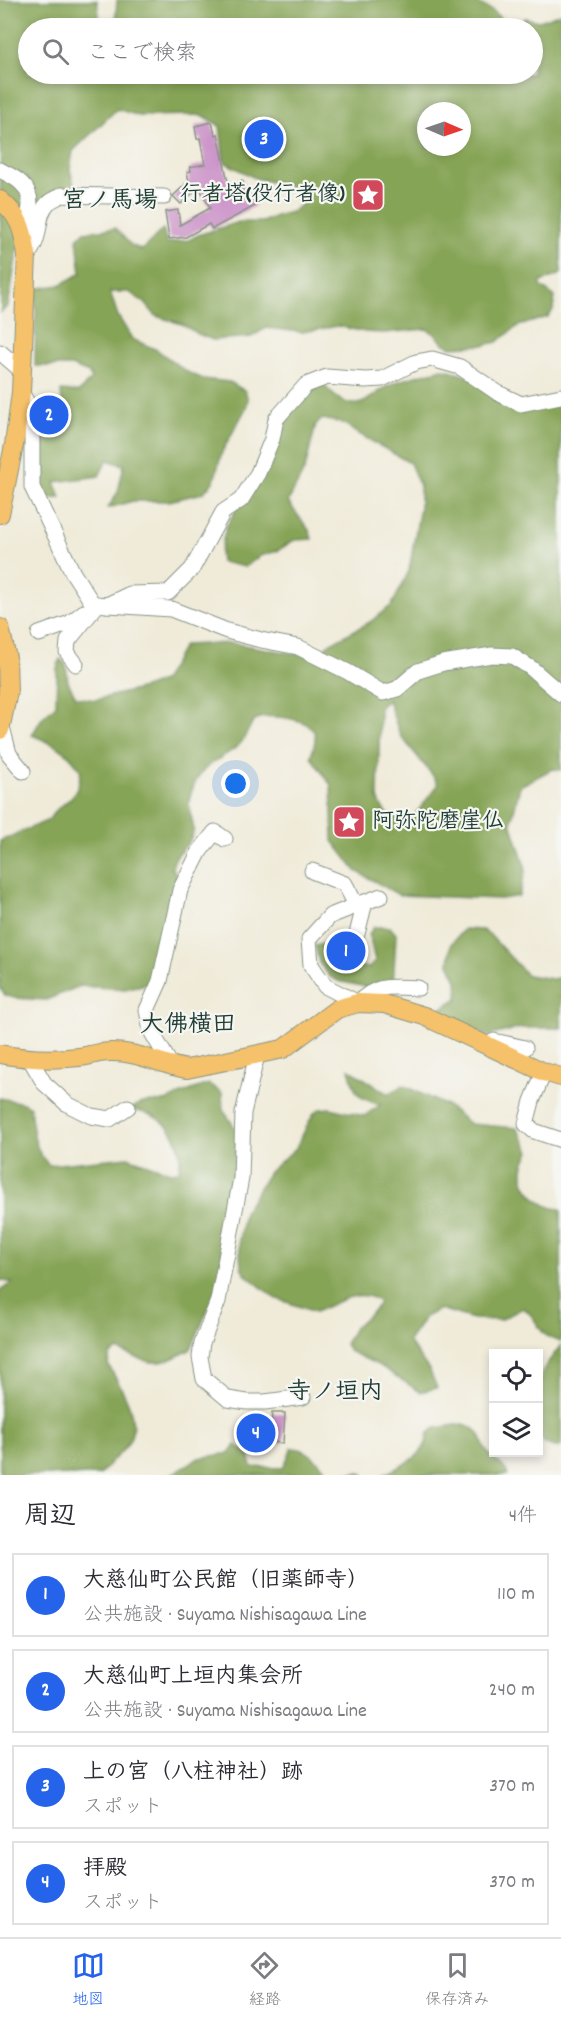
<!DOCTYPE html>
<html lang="ja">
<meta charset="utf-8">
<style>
:root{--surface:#fff;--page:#f7f7f7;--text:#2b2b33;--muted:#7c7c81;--line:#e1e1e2;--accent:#2563eb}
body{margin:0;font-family:Dekko,"Klee One",sans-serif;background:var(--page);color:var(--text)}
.controls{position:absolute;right:18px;bottom:18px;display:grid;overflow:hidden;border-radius:0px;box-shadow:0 3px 9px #0003}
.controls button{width:54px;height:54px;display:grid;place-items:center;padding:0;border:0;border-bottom:2px solid var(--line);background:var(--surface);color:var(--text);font:30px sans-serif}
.compass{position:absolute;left:417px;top:102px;width:54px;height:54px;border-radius:50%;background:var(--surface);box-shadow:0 3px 9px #0003;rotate:92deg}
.you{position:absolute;left:236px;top:784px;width:21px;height:21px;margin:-15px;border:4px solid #fff;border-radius:50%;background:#1a73e8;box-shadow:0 0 0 9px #1a73e833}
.badge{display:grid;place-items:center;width:39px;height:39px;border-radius:50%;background:var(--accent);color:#fff;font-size:20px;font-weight:700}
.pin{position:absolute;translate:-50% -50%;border:3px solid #fff;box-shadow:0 2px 6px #0006}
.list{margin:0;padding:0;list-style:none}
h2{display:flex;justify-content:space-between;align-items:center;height:78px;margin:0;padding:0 24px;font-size:26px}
h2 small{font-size:20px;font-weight:400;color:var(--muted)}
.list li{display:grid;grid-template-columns:39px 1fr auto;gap:18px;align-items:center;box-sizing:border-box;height:84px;margin:0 12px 12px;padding:0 12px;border:2px solid var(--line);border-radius:0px}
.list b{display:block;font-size:22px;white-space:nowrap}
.list p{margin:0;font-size:20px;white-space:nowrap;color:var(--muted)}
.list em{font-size:20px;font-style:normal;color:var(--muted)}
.icon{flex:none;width:33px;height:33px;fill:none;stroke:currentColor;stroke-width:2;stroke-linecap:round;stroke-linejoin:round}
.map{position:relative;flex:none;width:561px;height:1475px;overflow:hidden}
.search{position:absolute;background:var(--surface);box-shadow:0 3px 9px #0003;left:18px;right:18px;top:18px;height:66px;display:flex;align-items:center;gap:15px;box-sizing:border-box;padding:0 21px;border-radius:33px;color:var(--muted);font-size:22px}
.sheet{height:462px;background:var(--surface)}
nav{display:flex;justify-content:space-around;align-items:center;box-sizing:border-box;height:84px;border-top:2px solid var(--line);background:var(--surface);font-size:16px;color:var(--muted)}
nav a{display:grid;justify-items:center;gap:3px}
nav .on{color:var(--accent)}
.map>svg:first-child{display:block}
</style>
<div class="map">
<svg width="561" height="1475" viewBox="0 0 561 1475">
<rect width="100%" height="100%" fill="#f6f6f2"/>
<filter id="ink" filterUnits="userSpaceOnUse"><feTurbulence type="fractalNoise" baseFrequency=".0167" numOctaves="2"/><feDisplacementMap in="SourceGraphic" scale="12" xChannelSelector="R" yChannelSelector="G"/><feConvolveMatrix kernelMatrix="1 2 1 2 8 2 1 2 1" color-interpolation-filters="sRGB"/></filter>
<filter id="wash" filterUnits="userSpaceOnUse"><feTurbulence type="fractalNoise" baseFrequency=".008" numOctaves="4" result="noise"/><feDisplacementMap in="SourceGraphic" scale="24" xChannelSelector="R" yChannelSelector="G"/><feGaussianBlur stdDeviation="1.35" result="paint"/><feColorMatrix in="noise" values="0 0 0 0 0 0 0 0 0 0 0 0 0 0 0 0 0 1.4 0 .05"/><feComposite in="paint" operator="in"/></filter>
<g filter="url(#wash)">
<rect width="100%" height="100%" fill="#f0ebd9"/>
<g fill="#86a457" stroke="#527046" stroke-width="1.5" fill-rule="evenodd">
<path d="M0,0H97L101,28H28V74H532V28H115L117,0H474C480,5 486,7 492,10C498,14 500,20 507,24L525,18L539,21L561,13V274L541,282V286L555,297L553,310L548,317L518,326L497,342L484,345L451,347L443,343L434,333L426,329L384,333L365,332L338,326L302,332L266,328L251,337L213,340L198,334L182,324L156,316L145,303L129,292H110L118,316L132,339L157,350L187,372L203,379L230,382L245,391L248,399L246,408L222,452L214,481L203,493L169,501H133L108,508L118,492L124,465L107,460L99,476L55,482L61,498L47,499L38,477L43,436H56L63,418L61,391L79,392L91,379L89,373L71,366H35L36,289L60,285L81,273L77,239L84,232L115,228L131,245L142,250L163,229L167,243L189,240L198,235L239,222H262L279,215L292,212L303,203L306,195L304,191L300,189L255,178L226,163L224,160L220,126L206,117L197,115L139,116L117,109L73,151L70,170L75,188L52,191L41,203L19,241L8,306L1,312ZM426,111H462V147H426Z"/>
<path d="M443,369L453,371L486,384L498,403L523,411L561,398V770L552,769L520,786L511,823L526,869L519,896L501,899L399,895L356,871L333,841L331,785L311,757C313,748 318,737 313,730C307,719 268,713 257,719C248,724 247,738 239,745C228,755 211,761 202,772C196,779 190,793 189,802C187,812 196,823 193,833C188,850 175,850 172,868L178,876L170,915L150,983L125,989L80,986L46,1000L14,998L5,995L0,988V841L49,820C55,807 65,806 73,795C79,789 79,779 81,771C67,749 56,745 32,735L42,718L56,705L57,669L60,659L66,665L68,682L76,697L95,700L148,687L164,680L184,645L231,643L314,657L329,644L370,622L392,605L409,571L420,507V487L410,463L352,430L346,424L323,419L316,424L305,469L288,502L309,530L312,539L294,540L277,551L260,556L245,567L221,562L220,553L226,527L304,389L320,381C329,390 340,405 355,404C367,404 378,391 388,386C405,377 425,374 443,369ZM388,700L400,735L434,777L438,785L411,820C393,819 384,817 378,798L380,706Z"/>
<path d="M374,927H390L396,934L393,988L385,991L338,981L330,977L319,963L315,945L324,944L326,960L369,968L375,961L369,934Z"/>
<path d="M464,929L482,930L489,934L527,975L553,979L561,977V1028H521L487,1036L435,1012L458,998L457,980L449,963L451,944Z"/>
<path d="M349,1069L388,1094L403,1085L449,1107L470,1124L517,1128L530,1151C528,1156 525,1160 524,1165C518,1186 541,1209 561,1209V1341C537,1339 540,1318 523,1308L500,1320L473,1319L440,1309L425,1317L408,1341L430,1371L437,1388L420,1392L382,1367L349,1351L345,1344L354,1328L375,1309L379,1302C361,1286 334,1304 315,1312L275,1298L246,1275L241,1267L239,1240L244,1212L269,1172L296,1148L313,1114L320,1109L330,1108L364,1116L380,1105C355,1097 356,1094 349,1069Z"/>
<path d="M209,1084L222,1093L223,1110L238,1132L218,1286L191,1349C156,1369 152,1364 118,1350L110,1355L108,1364C119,1385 143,1418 128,1443C121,1455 108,1463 100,1475H0V1291L12,1283L0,1280V1098L23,1103L30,1107C33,1128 33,1150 49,1165L128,1157L170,1172L179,1171C183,1149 176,1128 155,1117C148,1113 139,1112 132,1109C144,1098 154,1105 168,1100C182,1094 194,1088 209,1084Z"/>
<path d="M561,1345V1447C551,1448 542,1444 539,1434C536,1425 538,1382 542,1373C546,1363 555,1354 561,1345Z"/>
<path d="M463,1424C486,1430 478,1442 489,1454C497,1463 504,1464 508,1475H383C402,1465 426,1458 428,1434L435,1428Z"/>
<path d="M236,1445L249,1454L252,1467L283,1468L292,1448C309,1448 319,1463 331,1475L359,1472L365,1475H170L199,1458L230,1453Z"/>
</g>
<g id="blocks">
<g fill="#cd96ca">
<path d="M212,122L215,135L218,134L229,187L242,180L255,206L212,229L209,224L186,237L169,239L165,212L178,210L180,225L210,208L199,187L181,204L173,196L189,181L187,172L191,171L190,167L205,164L200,138L197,139L195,126Z"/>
<path d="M42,403L56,404L55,426H42Z"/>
<path d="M331,941L362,946L360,962L329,956Z"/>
<path d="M272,1413H285L283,1443L253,1441V1439H250V1426L271,1427Z"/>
</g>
</g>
</g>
<g filter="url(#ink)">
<use href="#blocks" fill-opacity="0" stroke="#889486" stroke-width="1.5"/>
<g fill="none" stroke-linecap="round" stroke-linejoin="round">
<g stroke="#889486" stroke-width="17">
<g id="minor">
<path d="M0,170C7,174 15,177 21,183C36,196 29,217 23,233"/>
<path d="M27,255C43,239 35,216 48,203C51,200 57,198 61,195L164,197"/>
<path d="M0,352L22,371"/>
<path d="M21,392L32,411V487L73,573L93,604L171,609L227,631L261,640L298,647L348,672L383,693L397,689L418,671L443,663L492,655L512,656L531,668L561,694"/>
<path d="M107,605L130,594L168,593L192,569L223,512L241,500L258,473L272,439L276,419L306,385L327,377L365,380L382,379L416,362L432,359L460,367L498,393L521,404L561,396"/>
<path d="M39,634L70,623L84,612"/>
<path d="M76,664L67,652L68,641L98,604"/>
<path d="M2,727L9,754L23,771"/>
<path d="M312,871L345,884L356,905"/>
<path d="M381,896L330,916L309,939L311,965L325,986L358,1003C377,983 392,987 418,988"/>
<path d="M357,934L365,902"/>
<path d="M487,1045L494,1041L525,1048"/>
<path d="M257,1055L243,1113L241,1178L218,1301L202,1343L200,1357L204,1379L228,1399L247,1402H265L303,1397"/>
<path d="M30,1059L44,1083L67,1104L91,1116L110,1119L128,1107"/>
<path d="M172,1067L151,1031L147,1010L160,981L180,890L200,851L215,832L225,839"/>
<path d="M544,1072L532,1101L526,1124L534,1131L561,1140"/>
</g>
</g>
<g stroke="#889486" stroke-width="20">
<g id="major">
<path d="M0,200C20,216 23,230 27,255L21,392L14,445L0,514"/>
<path d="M0,628L7,658L8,692L0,730"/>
<path d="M0,1054C26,1059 52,1060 79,1057C89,1056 100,1052 110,1052C137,1051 161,1065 187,1069L283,1049L337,1009L358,1003L384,1004L424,1016L544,1072L561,1077"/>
</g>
</g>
<use href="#minor" stroke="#fff" stroke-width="15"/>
<use href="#major" stroke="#f5c16b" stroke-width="18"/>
</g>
</g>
<defs>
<g id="sight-square" transform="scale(1.725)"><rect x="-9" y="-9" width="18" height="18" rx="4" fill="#d1495b" stroke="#f6f6f2"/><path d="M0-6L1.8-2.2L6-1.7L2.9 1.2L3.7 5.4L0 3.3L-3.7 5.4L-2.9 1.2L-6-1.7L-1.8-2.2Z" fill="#fff"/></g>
</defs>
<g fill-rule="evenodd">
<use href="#sight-square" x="368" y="195"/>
<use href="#sight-square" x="349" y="822"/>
</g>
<g text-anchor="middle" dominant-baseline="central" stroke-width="4.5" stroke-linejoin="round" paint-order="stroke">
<g font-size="22" font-weight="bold" fill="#1f3d34" stroke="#f6f6f2" text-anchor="end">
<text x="345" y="195">行者塔(役行者像)</text>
<text x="372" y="822" text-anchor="start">阿弥陀磨崖仏</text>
</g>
<g font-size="24" font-weight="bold" fill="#1f3d34" stroke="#f6f6f2">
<text x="110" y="202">宮ノ馬場</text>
<text x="188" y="1026">大佛横田</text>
<text x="335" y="1393">寺ノ垣内</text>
</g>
</g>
</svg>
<div class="controls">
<button><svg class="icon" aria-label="locate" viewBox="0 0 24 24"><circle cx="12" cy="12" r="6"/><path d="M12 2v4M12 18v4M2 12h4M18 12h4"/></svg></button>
<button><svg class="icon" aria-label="layers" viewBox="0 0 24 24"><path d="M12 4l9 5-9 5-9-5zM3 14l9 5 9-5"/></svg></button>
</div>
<svg class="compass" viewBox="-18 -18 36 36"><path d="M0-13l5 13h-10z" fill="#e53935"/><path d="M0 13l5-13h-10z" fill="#7c7c81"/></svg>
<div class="you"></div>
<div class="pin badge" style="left:346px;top:951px">1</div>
<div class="pin badge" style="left:49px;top:415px">2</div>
<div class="pin badge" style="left:264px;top:139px">3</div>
<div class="pin badge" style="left:256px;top:1433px">4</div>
<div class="search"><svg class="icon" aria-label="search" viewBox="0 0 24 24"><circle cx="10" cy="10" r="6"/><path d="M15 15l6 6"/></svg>ここで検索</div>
</div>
<section class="sheet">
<h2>周辺<small>4件</small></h2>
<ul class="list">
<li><span class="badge">1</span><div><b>大慈仙町公民館（旧薬師寺）</b><p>公共施設 · Suyama Nishisagawa Line</p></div><em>110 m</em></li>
<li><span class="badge">2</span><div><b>大慈仙町上垣内集会所</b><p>公共施設 · Suyama Nishisagawa Line</p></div><em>240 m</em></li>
<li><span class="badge">3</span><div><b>上の宮（八柱神社）跡</b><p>スポット</p></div><em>370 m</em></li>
<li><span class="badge">4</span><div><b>拝殿</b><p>スポット</p></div><em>370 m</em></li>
</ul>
</section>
<nav>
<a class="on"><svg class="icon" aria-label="map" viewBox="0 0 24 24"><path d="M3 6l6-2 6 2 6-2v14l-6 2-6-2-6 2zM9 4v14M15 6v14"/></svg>地図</a>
<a><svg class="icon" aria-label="directions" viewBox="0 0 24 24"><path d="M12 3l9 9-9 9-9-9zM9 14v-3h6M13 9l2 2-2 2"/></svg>経路</a>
<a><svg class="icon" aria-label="saved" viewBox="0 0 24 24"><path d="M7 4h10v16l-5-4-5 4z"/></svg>保存済み</a>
</nav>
